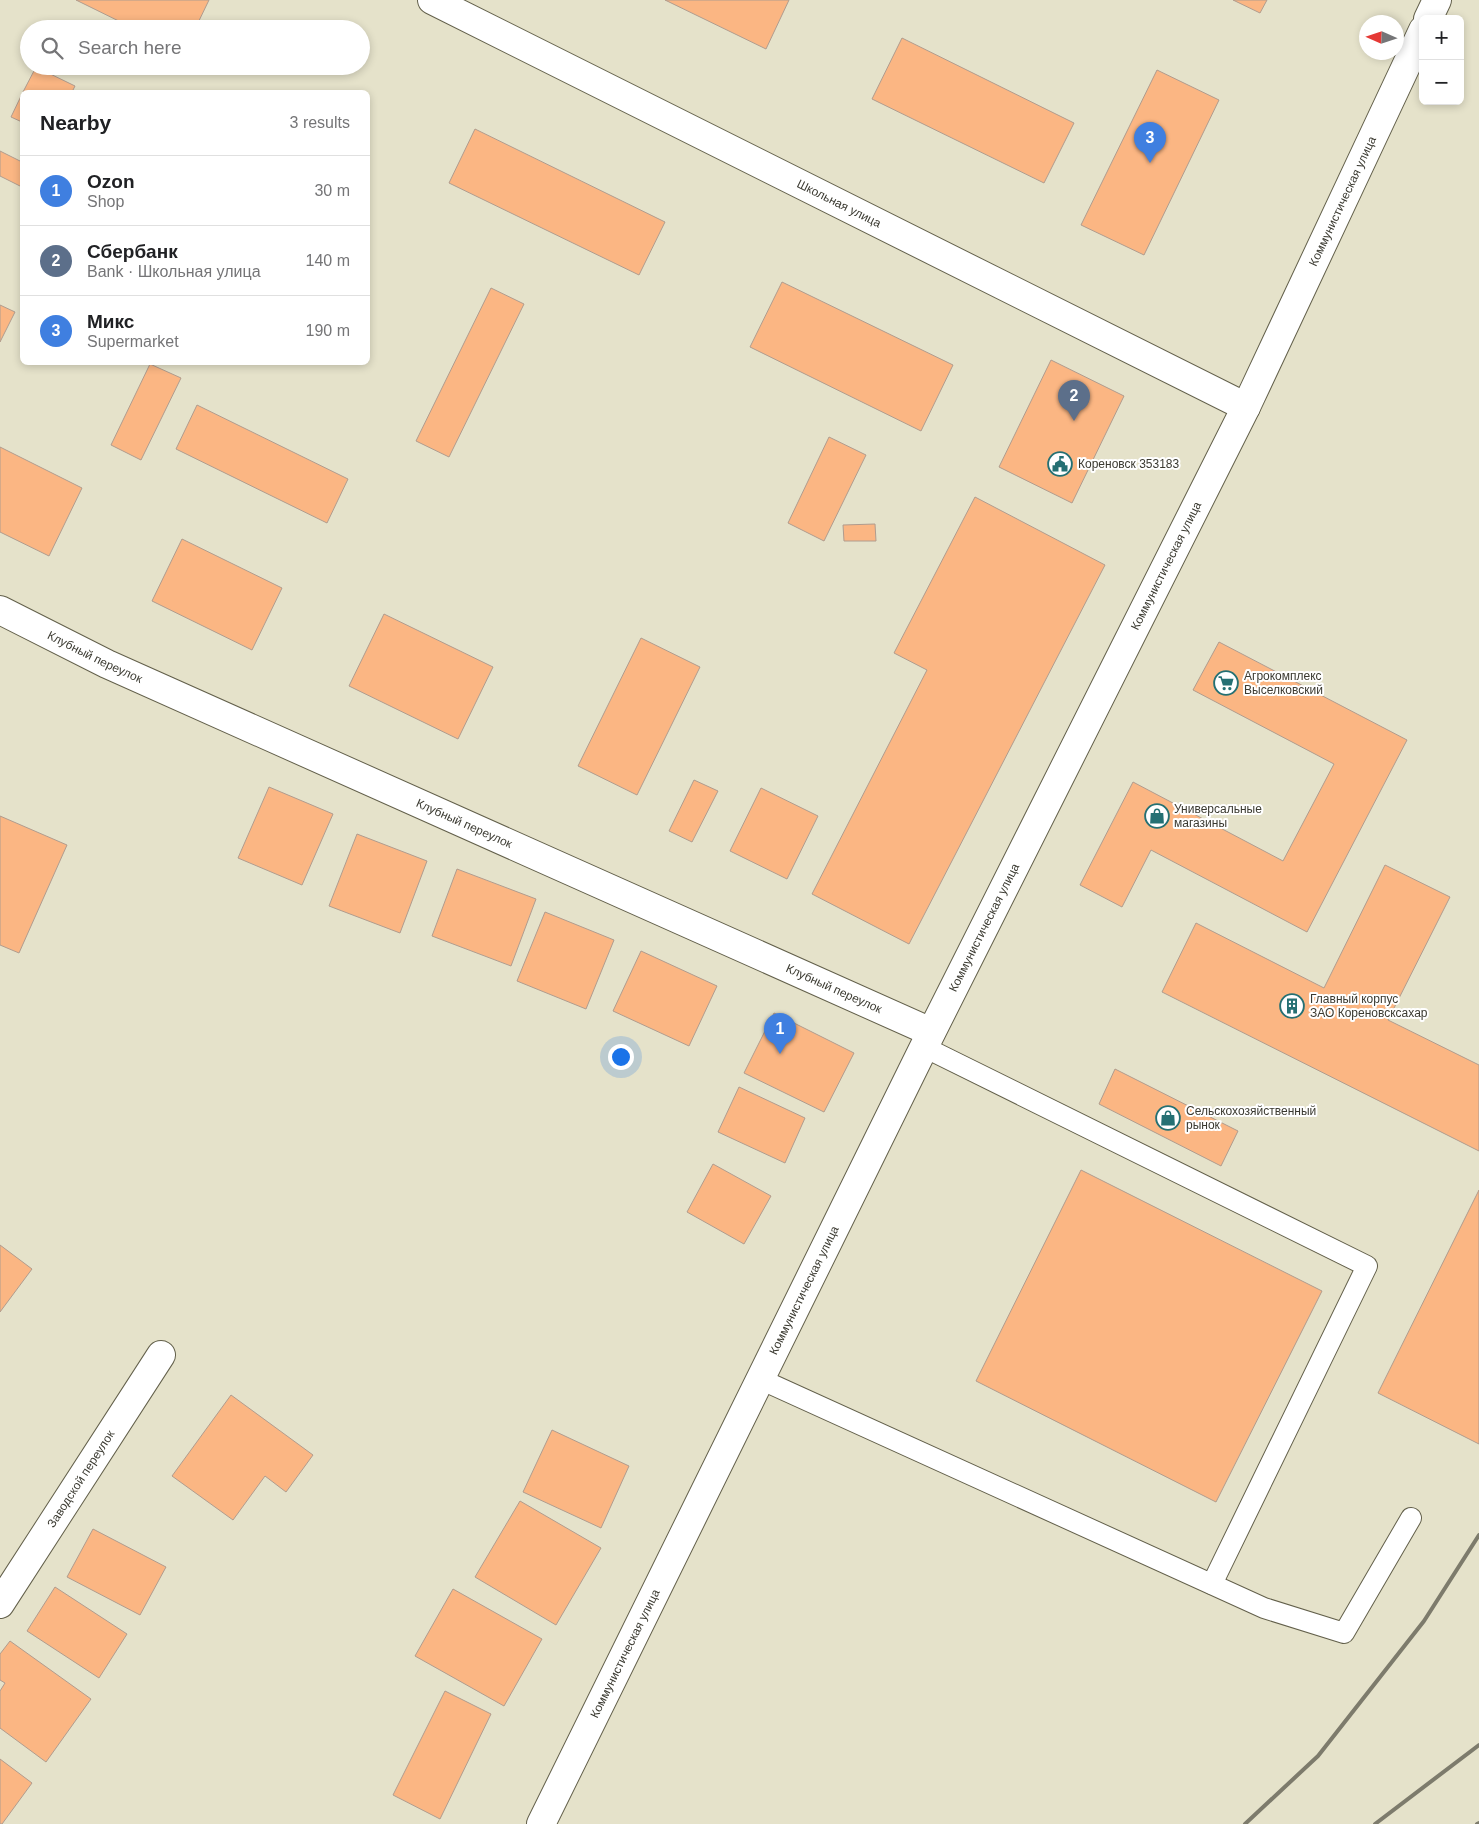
<!DOCTYPE html>
<meta charset="utf-8">
<style>
:root{--surface:#fff;--page:#f2f2f2;--text:#202124;--muted:#757577;--line:#e0e0e0;--accent:#257073}
body{margin:0;font-family:Helvetica,sans-serif;background:var(--page);color:var(--text)}
.controls{position:absolute;right:15px;top:15px;display:grid;overflow:hidden;border-radius:8px;box-shadow:0 2px 8px #0003}
.controls button{width:45px;height:45px;display:grid;place-items:center;padding:0;border:0;border-bottom:1px solid var(--line);background:var(--surface);color:var(--text);font:25px sans-serif}
.compass{position:absolute;left:1359px;top:15px;width:45px;height:45px;border-radius:50%;background:var(--surface);box-shadow:0 2px 8px #0003;rotate:273deg}
.you{position:absolute;left:620px;top:1056px;width:18px;height:18px;margin:-12px;border:4px solid #fff;border-radius:50%;background:#1a73e8;box-shadow:0 0 0 8px #1a73e833}
.badge{display:grid;place-items:center;width:32px;height:32px;border-radius:50%;background:var(--accent);color:#fff;font-size:16px;font-weight:700}
.pin{position:absolute;translate:-50% -41px;filter:drop-shadow(0 1px 2px #0008)}
.pin::after{content:'';position:absolute;top:26px;width:18px;height:15px;background:inherit;clip-path:polygon(0 0,100% 0,50% 100%)}
.list{margin:0;padding:0;list-style:none}
h2{display:flex;justify-content:space-between;align-items:center;height:65px;margin:0;padding:0 20px;font-size:21px}
h2 small{font-size:16px;font-weight:400;color:var(--muted)}
.list li{display:grid;grid-template-columns:32px 1fr auto;gap:15px;align-items:center;box-sizing:border-box;height:70px;padding:0 20px;border-top:1px solid var(--line)}
.list b{display:block;font-size:19px;white-space:nowrap}
.list p{margin:0;font-size:16px;white-space:nowrap;color:var(--muted)}
.list em{font-size:16px;font-style:normal;color:var(--muted)}
.icon{flex:none;width:28px;height:28px;fill:none;stroke:currentColor;stroke-width:2;stroke-linecap:round;stroke-linejoin:round}
.map{position:relative;flex:none;width:1479px;height:1824px;overflow:hidden}
.search{position:absolute;background:var(--surface);box-shadow:0 2px 8px #0003;left:20px;top:20px;width:350px;height:55px;display:flex;align-items:center;gap:12px;box-sizing:border-box;padding:0 18px;border-radius:28px;color:var(--muted);font-size:19px}
.panel{position:absolute;background:var(--surface);box-shadow:0 2px 8px #0003;left:20px;top:90px;width:350px;height:275px;border-radius:8px}
.map>svg:first-child{display:block}
</style>
<div class="map">
<svg width="1479" height="1824" viewBox="0 0 1479 1824">
<rect width="100%" height="100%" fill="#e5e2ca"/>
<g fill="#fbb683" stroke="#b09c8e">
<path d="M76,0H209L195,29H135Z"/>
<path d="M665,0H789L766,49Z"/>
<path d="M1233,0H1267L1260,13Z"/>
<path d="M902,38L1074,123L1044,183L872,99Z"/>
<path d="M36,67L75,86L72,92H23Z"/>
<path d="M1157,70L1219,100L1144,255L1081,225Z"/>
<path d="M22,94V122L11,117Z"/>
<path d="M475,129L665,222L639,275L449,183Z"/>
<path d="M0,151L22,162V187L0,176Z"/>
<path d="M782,282L953,365L921,431L750,347Z"/>
<path d="M491,288L524,304L449,457L416,441Z"/>
<path d="M0,305L15,312L0,342Z"/>
<path d="M1051,360L1124,396L1072,503L999,467Z"/>
<path d="M150,364L181,378L141,460L111,445Z"/>
<path d="M197,405L348,479L327,523L176,449Z"/>
<path d="M829,437L866,455L824,541L788,523Z"/>
<path d="M0,447L82,488L49,556L0,532Z"/>
<path d="M975,497L1105,565L909,944L812,894L927,670L894,653Z"/>
<path d="M875,524L876,541H844L843,525Z"/>
<path d="M182,539L282,588L252,650L152,601Z"/>
<path d="M384,614L493,667L458,739L349,686Z"/>
<path d="M641,638L700,667L637,795L578,766Z"/>
<path d="M1219,642L1407,740L1307,932L1151,850L1122,907L1080,885L1133,782L1283,861L1334,764L1193,690Z"/>
<path d="M694,780L718,791L692,842L669,831Z"/>
<path d="M269,787L333,814L302,885L238,858Z"/>
<path d="M761,788L818,816L787,879L730,851Z"/>
<path d="M0,816L67,845L19,953L0,945Z"/>
<path d="M357,834L427,861L400,933L329,906Z"/>
<path d="M1385,865L1450,897L1388,1020L1479,1065V1151L1162,992L1196,923L1324,988Z"/>
<path d="M457,869L536,899L511,966L432,936Z"/>
<path d="M545,912L614,940L586,1009L517,981Z"/>
<path d="M641,951L717,986L689,1046L613,1011Z"/>
<path d="M774,1013L854,1053L824,1112L744,1073Z"/>
<path d="M1115,1069L1238,1131L1221,1166L1099,1104Z"/>
<path d="M739,1087L805,1118L785,1163L718,1132Z"/>
<path d="M713,1164L771,1196L744,1244L687,1212Z"/>
<path d="M1081,1170L1322,1291L1216,1502L976,1381Z"/>
<path d="M1479,1190V1444L1378,1393Z"/>
<path d="M0,1245L32,1269L0,1312Z"/>
<path d="M231,1395L313,1455L286,1492L265,1476L233,1520L172,1476Z"/>
<path d="M552,1430L629,1466L601,1528L523,1492Z"/>
<path d="M520,1501L601,1548L556,1625L475,1577Z"/>
<path d="M93,1529L166,1567L140,1615L67,1577Z"/>
<path d="M55,1587L127,1634L99,1678L27,1631Z"/>
<path d="M453,1589L542,1639L504,1706L415,1656Z"/>
<path d="M10,1641L91,1699L46,1762L0,1728V1691L5,1683L0,1680V1654Z"/>
<path d="M445,1691L491,1714L440,1819L393,1795Z"/>
<path d="M0,1759L32,1783L2,1824H0Z"/>
</g>
<g fill="none" stroke-linecap="round" stroke-linejoin="round">
<g stroke="#63604b" stroke-width="22">
<g id="service">
<path d="M924,1047L1367,1266L1212,1584"/>
<path d="M760,1379L1264,1608L1344,1633L1411,1518"/>
</g>
</g>
<g stroke="#63604b" stroke-width="30">
<g id="minor">
<path id="s1" d="M432,0L1246,407"/>
<path id="s2" d="M0,610L107,664L931,1032"/>
<path id="s3" d="M0,1604L161,1355"/>
</g>
</g>
<g stroke="#63604b" stroke-width="30">
<g id="tertiary">
<path d="M1428,19L1437,0"/>
<path id="s4" d="M541,1824L924,1047L1246,407L1423,30"/>
</g>
</g>
<use href="#service" stroke="#fff" stroke-width="20"/>
<use href="#minor" stroke="#fff" stroke-width="28"/>
<use href="#tertiary" stroke="#fff" stroke-width="28"/>
<g stroke="#7d7b6c" stroke-width="4">
<path d="M1245,1824L1318,1756L1424,1621L1479,1535"/>
<path d="M1375,1824L1479,1745"/>
<path d="M1477,1824L1479,1823"/>
</g>
</g>
<defs>
<g id="civic-ring" transform="scale(1.25)"><circle r="9.5" fill="#fff" stroke="#257073" stroke-width="1.5"/><path d="M-.6-6.5H3V-4.5H.6V-3L4-1V1h2V6H-6V1h2V-1L-.6-3ZM-1.2 2.5V6h2.4V2.5Z" fill="#257073"/></g>
<g id="supermarket-ring" transform="scale(1.25)"><circle r="9.5" fill="#fff" stroke="#257073" stroke-width="1.5"/><path d="M-6-5.5h2.5l.6 2H6L4.5 2H-2.5L-4.4-4H-6ZM-1.5 3.2a1.3 1.3 0 1 0 .1 0ZM3 3.2a1.3 1.3 0 1 0 .1 0Z" fill="#257073"/></g>
<g id="shop-ring" transform="scale(1.25)"><circle r="9.5" fill="#fff" stroke="#257073" stroke-width="1.5"/><path d="M-5-2.5h2.3a2.7 3.5 0 0 1 5.4 0H5L5.5 6h-11ZM-1.5-2.5h3a1.5 2.3 0 0 0-3 0Z" fill="#257073"/></g>
<g id="building-ring" transform="scale(1.25)"><circle r="9.5" fill="#fff" stroke="#257073" stroke-width="1.5"/><path d="M-4-6H4V6H1V3H-1V6H-4ZM-2.5-4.3h1.7v1.8h-1.7ZM.8-4.3h1.7v1.8H.8ZM-2.5-1h1.7V.8h-1.7ZM.8-1h1.7V.8H.8Z" fill="#257073"/></g>
</defs>
<g fill-rule="evenodd">
<use href="#civic-ring" x="1060" y="464"/>
<use href="#supermarket-ring" x="1226" y="683"/>
<use href="#shop-ring" x="1157" y="816"/>
<use href="#building-ring" x="1292" y="1006"/>
<use href="#shop-ring" x="1168" y="1118"/>
</g>
<g text-anchor="middle" dominant-baseline="central" stroke-width="4" stroke-linejoin="round" paint-order="stroke">
<g font-size="12" fill="#3b3a31" stroke="#fff">
<text stroke="none"><textPath href="#s4" startOffset="1810">Коммунистическая улица</textPath></text>
<text stroke="none"><textPath href="#s1" startOffset="455">Школьная улица</textPath></text>
<text stroke="none"><textPath href="#s4" startOffset="1405">Коммунистическая улица</textPath></text>
<text stroke="none"><textPath href="#s2" startOffset="106">Клубный переулок</textPath></text>
<text stroke="none"><textPath href="#s2" startOffset="511">Клубный переулок</textPath></text>
<text stroke="none"><textPath href="#s4" startOffset="1000">Коммунистическая улица</textPath></text>
<text stroke="none"><textPath href="#s2" startOffset="916">Клубный переулок</textPath></text>
<text stroke="none"><textPath href="#s4" startOffset="595">Коммунистическая улица</textPath></text>
<text stroke="none"><textPath href="#s3" startOffset="149">Заводской переулок</textPath></text>
<text stroke="none"><textPath href="#s4" startOffset="190">Коммунистическая улица</textPath></text>
</g>
<g font-size="12" fill="#3b3a31" stroke="#fff" text-anchor="start">
<text x="1078" y="464">Кореновск 353183</text>
<text x="1244" y="676">Агрокомплекс<tspan x="1244" dy="14">Выселковский</tspan></text>
<text x="1174" y="809">Универсальные<tspan x="1174" dy="14">магазины</tspan></text>
<text x="1310" y="999">Главный корпус<tspan x="1310" dy="14">ЗАО Кореновсксахар</tspan></text>
<text x="1186" y="1111">Сельскохозяйственный<tspan x="1186" dy="14">рынок</tspan></text>
</g>
</g>
</svg>
<div class="controls">
<button>+</button>
<button>−</button>
</div>
<svg class="compass" viewBox="-18 -18 36 36"><path d="M0-13l5 13h-10z" fill="#e53935"/><path d="M0 13l5-13h-10z" fill="#757577"/></svg>
<div class="you"></div>
<div class="pin badge" style="left:780px;top:1054px;background:#3f7fe0">1</div>
<div class="pin badge" style="left:1074px;top:421px;background:#5c6f8a">2</div>
<div class="pin badge" style="left:1150px;top:163px;background:#3f7fe0">3</div>
<div class="search"><svg class="icon" aria-label="search" viewBox="0 0 24 24"><circle cx="10" cy="10" r="6"/><path d="M15 15l6 6"/></svg>Search here</div>
<section class="panel">
<h2>Nearby<small>3 results</small></h2>
<ul class="list">
<li><span class="badge" style="background:#3f7fe0">1</span><div><b>Ozon</b><p>Shop</p></div><em>30 m</em></li>
<li><span class="badge" style="background:#5c6f8a">2</span><div><b>Сбербанк</b><p>Bank · Школьная улица</p></div><em>140 m</em></li>
<li><span class="badge" style="background:#3f7fe0">3</span><div><b>Микс</b><p>Supermarket</p></div><em>190 m</em></li>
</ul>
</section>
</div>
